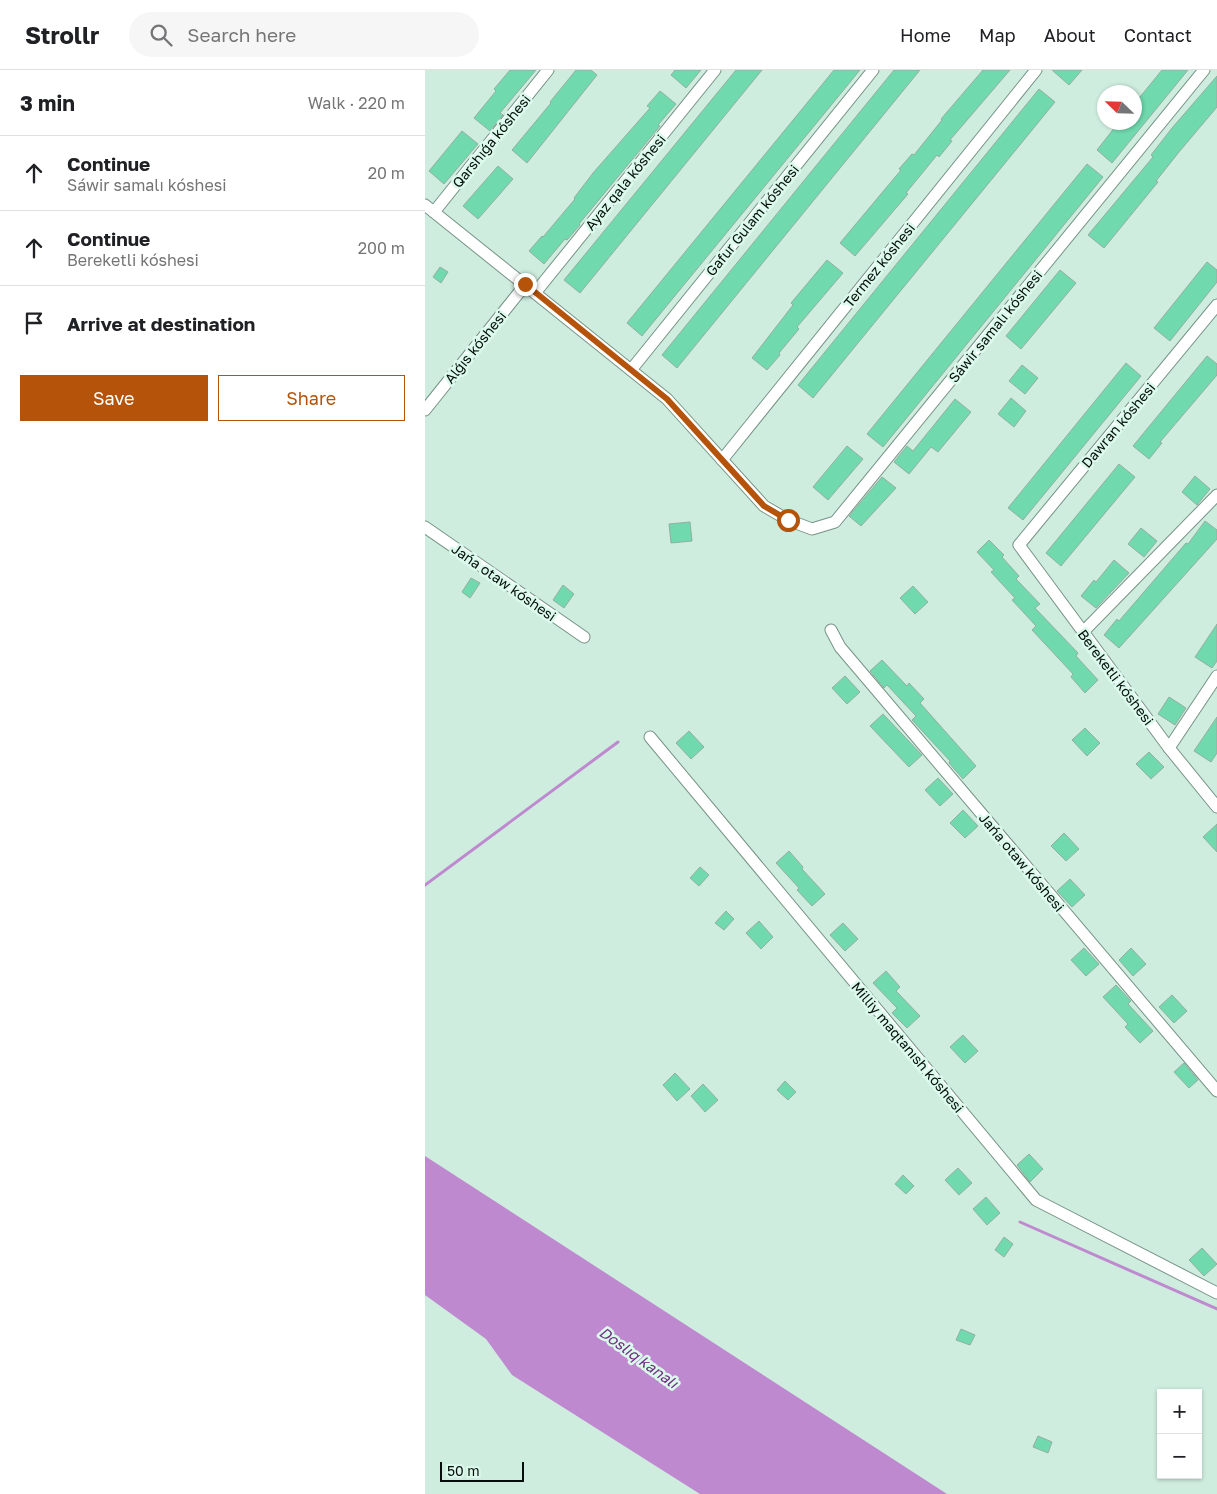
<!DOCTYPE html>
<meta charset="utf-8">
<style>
:root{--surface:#fff;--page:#f6f6f6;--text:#202124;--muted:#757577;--line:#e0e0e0;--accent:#b45309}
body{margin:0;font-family:"Golos Text",sans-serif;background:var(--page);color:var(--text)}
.controls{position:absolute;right:15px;bottom:15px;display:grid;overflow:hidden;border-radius:0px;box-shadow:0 1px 4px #0004}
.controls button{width:45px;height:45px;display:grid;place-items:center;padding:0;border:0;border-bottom:1px solid var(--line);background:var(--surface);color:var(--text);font:25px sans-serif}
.compass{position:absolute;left:672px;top:15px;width:45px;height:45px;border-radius:50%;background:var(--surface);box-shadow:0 1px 4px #0004;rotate:293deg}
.scale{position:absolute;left:15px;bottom:12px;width:84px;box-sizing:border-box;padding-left:5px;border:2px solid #050e0a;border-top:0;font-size:14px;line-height:18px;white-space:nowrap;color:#050e0a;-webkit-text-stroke:4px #dbfaeb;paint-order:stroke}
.stop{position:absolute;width:15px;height:15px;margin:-11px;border:4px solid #b45309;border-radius:50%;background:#fff}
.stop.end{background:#b45309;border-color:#fff;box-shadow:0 1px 5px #0008}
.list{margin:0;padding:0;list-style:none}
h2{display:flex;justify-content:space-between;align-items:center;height:65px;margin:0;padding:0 20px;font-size:21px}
h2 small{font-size:16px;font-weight:400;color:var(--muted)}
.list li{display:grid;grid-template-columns:32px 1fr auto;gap:15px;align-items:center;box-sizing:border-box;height:75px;padding:0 20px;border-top:1px solid var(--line)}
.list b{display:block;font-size:19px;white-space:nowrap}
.list p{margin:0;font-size:16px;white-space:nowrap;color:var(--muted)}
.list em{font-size:16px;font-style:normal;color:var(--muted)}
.actions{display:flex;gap:10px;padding:15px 20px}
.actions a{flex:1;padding:11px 0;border:1px solid var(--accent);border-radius:0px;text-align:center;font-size:18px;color:var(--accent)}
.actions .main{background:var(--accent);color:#fff}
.icon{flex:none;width:28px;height:28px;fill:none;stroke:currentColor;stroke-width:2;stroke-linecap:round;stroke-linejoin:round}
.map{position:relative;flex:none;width:792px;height:1424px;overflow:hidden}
header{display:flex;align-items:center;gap:30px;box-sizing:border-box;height:70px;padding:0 25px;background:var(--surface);border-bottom:1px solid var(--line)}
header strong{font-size:24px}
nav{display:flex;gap:28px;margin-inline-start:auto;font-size:18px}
.search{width:350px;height:45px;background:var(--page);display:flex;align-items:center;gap:12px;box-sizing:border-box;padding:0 18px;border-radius:28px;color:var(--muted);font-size:19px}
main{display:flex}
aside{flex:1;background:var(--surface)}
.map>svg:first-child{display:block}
</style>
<header>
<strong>Strollr</strong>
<div class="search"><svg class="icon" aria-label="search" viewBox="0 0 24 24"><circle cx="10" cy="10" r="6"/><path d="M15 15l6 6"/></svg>Search here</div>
<nav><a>Home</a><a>Map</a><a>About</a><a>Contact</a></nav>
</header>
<main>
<aside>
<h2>3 min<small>Walk · 220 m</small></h2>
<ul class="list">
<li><svg class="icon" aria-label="ahead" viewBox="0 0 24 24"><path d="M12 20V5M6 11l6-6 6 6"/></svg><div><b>Continue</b><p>Sáwir samalı kóshesi</p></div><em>20 m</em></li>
<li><svg class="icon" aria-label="ahead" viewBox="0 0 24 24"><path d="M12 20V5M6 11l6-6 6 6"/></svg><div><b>Continue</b><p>Bereketli kóshesi</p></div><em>200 m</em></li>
<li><svg class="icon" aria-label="arrive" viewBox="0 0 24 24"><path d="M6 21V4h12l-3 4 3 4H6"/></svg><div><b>Arrive at destination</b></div></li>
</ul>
<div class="actions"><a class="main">Save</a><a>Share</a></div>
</aside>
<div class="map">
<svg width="792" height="1424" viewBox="0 0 792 1424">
<rect width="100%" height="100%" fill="#ceedde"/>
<path fill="#bf89d0" d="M0,1086L522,1424H275L87,1305L61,1269L0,1225Z"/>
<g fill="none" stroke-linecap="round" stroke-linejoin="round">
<g stroke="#bf89d0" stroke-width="3">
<path d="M0,815L193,672"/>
<path d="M595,1152L792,1239"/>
</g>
</g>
<g fill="#70d9ae" stroke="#92afa1">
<path d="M85,0H111L75,43L78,45L65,61L49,48L71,21L69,19Z"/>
<path d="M151,0H166L172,5L102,93L87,80L126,33L125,32Z"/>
<path d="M250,0H276L261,18L246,5Z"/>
<path d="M311,0H337L155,223L139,210Z"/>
<path d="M409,0H435L217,266L202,253Z"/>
<path d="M469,0H495L252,298L237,285Z"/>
<path d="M558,0H585L525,70L527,71L514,87L512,85L481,123L483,124L430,186L415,173L476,100L474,99L487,84L489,85L517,50L516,49Z"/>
<path d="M627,0H657L644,15Z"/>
<path d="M737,0H763L687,93L672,80L694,52H710V33Z"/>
<path d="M792,6V37L754,82L731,111L733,112L679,178L663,165L728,87L726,85L747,58Z"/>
<path d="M614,19L630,32L388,328L373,315Z"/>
<path d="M235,21L251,34L233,55L235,56L154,154L155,155L142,170L140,169L119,194L104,181L117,166L118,167L150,129L149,128L168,103L225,38L222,36Z"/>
<path d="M37,61L53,74L19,114L4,101Z"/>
<path d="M662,94L678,107L458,377L442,364Z"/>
<path d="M73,96L88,109L53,149L38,136Z"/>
<path d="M402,190L418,203L372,257L374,259L354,283L355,285L342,300L327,288L368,235L366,233Z"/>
<path d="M782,192L792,200V212L745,271L729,258Z"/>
<path d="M15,197L23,202L16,213L8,207Z"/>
<path d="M635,200L651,213L596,279L581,266Z"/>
<path d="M782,286L792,294V305L735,372L737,373L724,389L708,376Z"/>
<path d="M701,293L716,306L598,450L583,438Z"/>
<path d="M597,295L613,308L600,324L584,311Z"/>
<path d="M586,328L601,341L589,357L573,344Z"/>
<path d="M530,329L546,342L513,382L506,377L484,404L469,392L482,376L488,381Z"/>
<path d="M422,376L438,389L403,430L388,417Z"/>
<path d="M694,394L710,407L636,496L621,483Z"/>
<path d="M770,406L785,419L772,435L757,422Z"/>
<path d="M457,407L471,418L436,456L424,446Z"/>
<path d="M780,451L792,460V469L694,578L679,565L692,549L694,551L761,473L763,474Z"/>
<path d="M265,452L267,471L246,473L244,454Z"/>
<path d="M716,458L732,471L719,487L703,474Z"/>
<path d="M564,470L579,485L577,487L594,506L591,509L615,534L610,538L653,583L651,586L673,610L660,623L646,607L648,604L607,560L611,556L587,530L590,528L566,502L569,500L552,482Z"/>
<path d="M689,490L704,503L671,538L656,526L669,510L671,512Z"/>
<path d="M46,508L55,513L45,528L37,522Z"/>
<path d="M138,515L149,524L139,538L128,530Z"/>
<path d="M488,516L503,532L490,544L475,528Z"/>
<path d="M792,554V591L787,598L770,587Z"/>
<path d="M457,590L482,616L484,613L499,629L495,633L551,696L538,709L524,693L525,691L487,650L491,646L462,615L459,618L445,601Z"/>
<path d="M420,606L435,622L422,634L407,618Z"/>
<path d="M744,627L761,638L750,655L733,644Z"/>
<path d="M458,644L497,685L484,697L445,656Z"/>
<path d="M792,647V683L786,692L769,681Z"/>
<path d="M660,658L675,673L662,686L647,670Z"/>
<path d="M264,661L279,677L266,689L251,673Z"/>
<path d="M724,682L739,697L726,709L711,694Z"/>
<path d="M513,708L528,724L515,736L500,720Z"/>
<path d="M538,740L553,756L540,768L525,753Z"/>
<path d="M792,754V782L778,767Z"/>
<path d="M639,763L654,779L641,791L626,776Z"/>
<path d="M364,781L378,797L377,799L400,824L387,836L372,820L374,818L351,793Z"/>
<path d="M275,797L284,805L274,816L265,808Z"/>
<path d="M645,809L660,825L647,837L632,821Z"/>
<path d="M301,841L309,849L299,860L290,853Z"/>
<path d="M334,851L348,867L336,879L321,863Z"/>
<path d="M418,853L433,869L420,881L405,865Z"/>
<path d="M659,878L674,894L661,906L646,890Z"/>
<path d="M706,878L721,894L708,906L694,890Z"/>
<path d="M461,901L475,917L471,921L495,946L482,958L467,943L472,938L448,913Z"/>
<path d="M691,915L706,931L703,934L728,961L715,973L700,957L703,954L678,927Z"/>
<path d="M747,925L762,941L749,953L734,937Z"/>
<path d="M538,965L553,981L540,993L525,977Z"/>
<path d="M759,993L773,1010L764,1018L749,1002Z"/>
<path d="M250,1003L265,1019L252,1031L238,1015Z"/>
<path d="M360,1011L371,1022L363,1030L352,1020Z"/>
<path d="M278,1014L293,1030L280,1042L266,1026Z"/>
<path d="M604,1084L618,1099L605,1112L592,1095Z"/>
<path d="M533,1098L547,1113L534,1125L520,1110Z"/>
<path d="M478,1105L489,1116L481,1124L470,1114Z"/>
<path d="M561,1127L575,1143L562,1155L548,1139Z"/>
<path d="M579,1167L588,1174L579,1187L570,1180Z"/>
<path d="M777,1178L792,1194L779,1206L764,1190Z"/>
<path d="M536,1259L550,1265L545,1275L531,1270Z"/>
<path d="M613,1366L627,1372L623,1383L608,1377Z"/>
</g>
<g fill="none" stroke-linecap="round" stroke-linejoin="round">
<g stroke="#779386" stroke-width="13">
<g id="minor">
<path d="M0,135L242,329L339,436L363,450L387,459L410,452L779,0"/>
<path d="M9,142L123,0"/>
<path d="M110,223L290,0"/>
<path d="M792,235L594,475L744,678L792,737"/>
<path d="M206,300L448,0"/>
<path d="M0,340L100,215"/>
<path d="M297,390L611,0"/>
<path d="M0,457L159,567"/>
<path d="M406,560L415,577L792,1021"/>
<path d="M658,562L792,425"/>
<path d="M225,667L611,1130L792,1223"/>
<path d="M744,678L792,606"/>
</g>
</g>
<use href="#minor" stroke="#fff" stroke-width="11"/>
</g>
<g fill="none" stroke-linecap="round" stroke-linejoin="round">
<path stroke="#b45309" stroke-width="6" d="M100,214L242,329L339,436L363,450"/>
</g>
<g text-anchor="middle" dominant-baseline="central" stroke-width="5" stroke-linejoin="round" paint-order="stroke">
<g font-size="14" fill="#050e0a" stroke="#dbfaeb">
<text transform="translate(66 71) rotate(-51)">Qarshıǵa kóshesi</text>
<text transform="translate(200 112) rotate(-51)">Ayaz qala kóshesi</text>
<text transform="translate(327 150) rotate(-51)">Gafur Gulam kóshesi</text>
<text transform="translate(454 195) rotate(-51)">Termez kóshesi</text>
<text transform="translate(570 256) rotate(-51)">Sáwir samalı kóshesi</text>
<text transform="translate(50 277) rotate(-51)">Alǵıs kóshesi</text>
<text transform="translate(693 355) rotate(-50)">Dawran kóshesi</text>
<text transform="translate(79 512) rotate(35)">Jańa otaw kóshesi</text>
<text transform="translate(691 607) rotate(53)">Bereketli kóshesi</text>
<text transform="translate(597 792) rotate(50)">Jańa otaw kóshesi</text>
<text transform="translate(483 977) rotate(50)">Milliy maqtanısh kóshesi</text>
</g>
<g font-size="15" font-style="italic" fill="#702e82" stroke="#dbfaeb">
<text transform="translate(214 1287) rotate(36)">Doslıq kanalı</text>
</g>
</g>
</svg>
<div class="controls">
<button>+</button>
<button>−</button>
</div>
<svg class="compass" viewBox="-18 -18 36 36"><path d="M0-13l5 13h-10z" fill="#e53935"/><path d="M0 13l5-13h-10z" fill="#757577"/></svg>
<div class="scale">50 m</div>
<div class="stop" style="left:363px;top:450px"></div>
<div class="stop end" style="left:100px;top:214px"></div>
</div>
</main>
